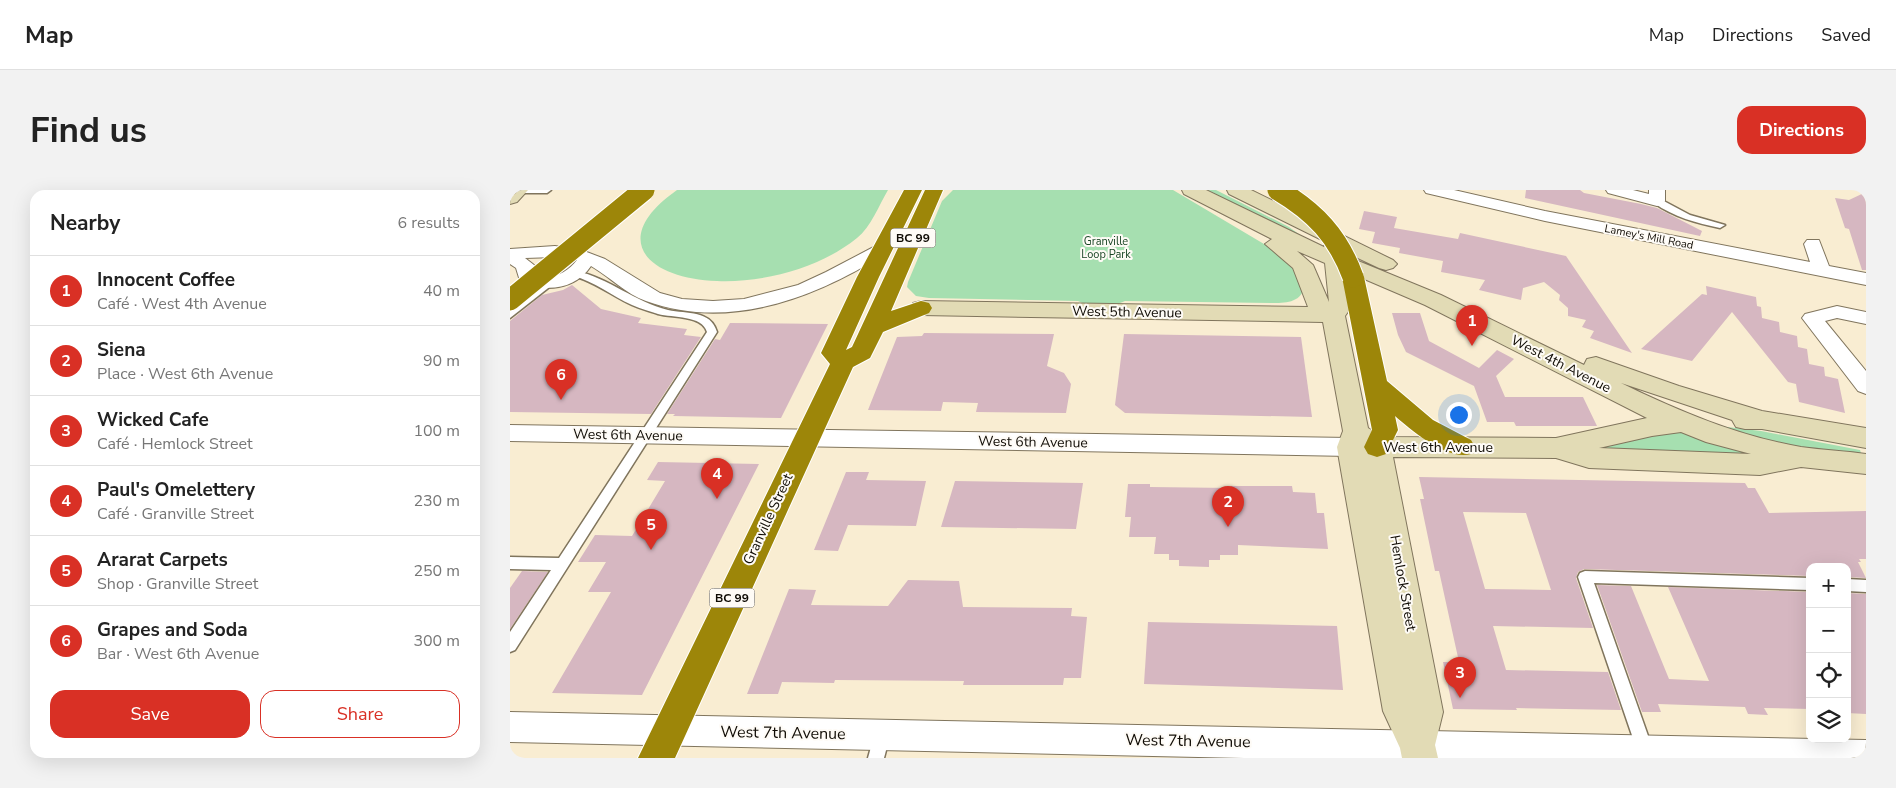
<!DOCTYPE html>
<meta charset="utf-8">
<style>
:root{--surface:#fff;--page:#f2f2f2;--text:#222;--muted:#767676;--line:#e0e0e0;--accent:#d93025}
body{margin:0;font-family:"Nunito Sans",sans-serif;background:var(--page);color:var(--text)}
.controls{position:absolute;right:15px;bottom:15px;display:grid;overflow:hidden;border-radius:10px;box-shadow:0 5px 20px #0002}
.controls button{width:45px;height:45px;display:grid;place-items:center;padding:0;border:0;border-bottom:1px solid var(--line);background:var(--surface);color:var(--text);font:25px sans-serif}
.you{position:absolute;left:948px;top:224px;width:18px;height:18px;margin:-12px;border:4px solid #fff;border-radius:50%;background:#1a73e8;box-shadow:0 0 0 8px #1a73e833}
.badge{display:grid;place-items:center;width:32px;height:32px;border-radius:50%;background:var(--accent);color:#fff;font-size:16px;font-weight:700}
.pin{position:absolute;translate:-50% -41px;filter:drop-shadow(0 1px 2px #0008)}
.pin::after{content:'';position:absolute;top:26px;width:18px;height:15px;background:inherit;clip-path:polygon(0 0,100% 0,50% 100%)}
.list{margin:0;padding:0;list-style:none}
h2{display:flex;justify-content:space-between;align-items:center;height:65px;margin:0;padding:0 20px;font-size:21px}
h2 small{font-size:16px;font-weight:400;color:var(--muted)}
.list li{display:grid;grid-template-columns:32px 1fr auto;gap:15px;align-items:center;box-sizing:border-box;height:70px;padding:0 20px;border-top:1px solid var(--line)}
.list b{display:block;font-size:19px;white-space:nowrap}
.list p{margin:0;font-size:16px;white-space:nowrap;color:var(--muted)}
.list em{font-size:16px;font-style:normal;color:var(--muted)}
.actions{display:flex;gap:10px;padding:15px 20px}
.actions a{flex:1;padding:11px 0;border:1px solid var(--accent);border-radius:15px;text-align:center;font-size:18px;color:var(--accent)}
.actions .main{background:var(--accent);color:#fff}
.icon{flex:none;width:28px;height:28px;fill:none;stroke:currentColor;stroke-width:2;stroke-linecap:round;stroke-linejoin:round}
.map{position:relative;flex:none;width:1356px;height:568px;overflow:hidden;border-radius:15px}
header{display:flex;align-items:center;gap:30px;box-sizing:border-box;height:70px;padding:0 25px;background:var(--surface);border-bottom:1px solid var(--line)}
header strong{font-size:24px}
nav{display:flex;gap:28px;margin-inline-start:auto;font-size:18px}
.intro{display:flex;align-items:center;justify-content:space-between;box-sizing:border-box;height:120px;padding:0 30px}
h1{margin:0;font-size:35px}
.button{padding:12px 22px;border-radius:15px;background:var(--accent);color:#fff;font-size:18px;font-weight:700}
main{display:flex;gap:30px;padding:0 30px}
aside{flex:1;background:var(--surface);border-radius:15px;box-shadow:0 5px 20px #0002}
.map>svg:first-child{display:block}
</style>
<header>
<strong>Map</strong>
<nav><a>Map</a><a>Directions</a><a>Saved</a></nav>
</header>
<div class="intro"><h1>Find us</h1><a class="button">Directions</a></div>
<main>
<aside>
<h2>Nearby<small>6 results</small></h2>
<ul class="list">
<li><span class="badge">1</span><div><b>Innocent Coffee</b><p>Café · West 4th Avenue</p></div><em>40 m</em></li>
<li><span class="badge">2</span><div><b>Siena</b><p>Place · West 6th Avenue</p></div><em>90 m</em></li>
<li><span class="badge">3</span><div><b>Wicked Cafe</b><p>Café · Hemlock Street</p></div><em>100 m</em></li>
<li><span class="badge">4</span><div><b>Paul's Omelettery</b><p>Café · Granville Street</p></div><em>230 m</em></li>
<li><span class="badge">5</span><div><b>Ararat Carpets</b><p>Shop · Granville Street</p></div><em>250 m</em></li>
<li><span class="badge">6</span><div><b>Grapes and Soda</b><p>Bar · West 6th Avenue</p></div><em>300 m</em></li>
</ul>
<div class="actions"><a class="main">Save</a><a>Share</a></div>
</aside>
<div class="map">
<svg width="1356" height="568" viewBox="0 0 1356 568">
<rect width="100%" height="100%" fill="#f9edd2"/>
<g fill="#a6dfb0">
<path d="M167,0H378C369,15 361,37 347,48C310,78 254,93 207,91C139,89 96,50 167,0Z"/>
<path d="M443,0H663L769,63L783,76L794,98C790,113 775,113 761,113L615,111C603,117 579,117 568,111L419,108L406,106L397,97L398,92L432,11Z"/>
<path d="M698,0H706L779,37L797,50L775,41Z"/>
<path d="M1209,236L1251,241L1350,260L1352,266C1302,261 1257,251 1209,236Z"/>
<path d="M1162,239L1246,265L1074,259Z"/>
</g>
<g fill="#d6b7c1" fill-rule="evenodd">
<path d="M1016,0H1070L1074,3L1131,14L1147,18L1192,41L1190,46L1015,8Z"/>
<path d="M1356,2V80H1352L1339,39L1335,38L1325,8L1339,10Z"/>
<path d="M854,21L887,27L884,38L948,49L950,43L1056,66L1122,163L1080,148L1084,141L1072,137L1076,130L1058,126V118L1049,110L1050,105L1034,92L1013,98L1011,110L969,100L975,90L931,82L933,71L889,63L890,58L862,53L865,42L849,39Z"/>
<path d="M62,95L91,119L131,128L128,133L177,139L174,145L191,147L141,224L0,222V131L32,105L53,100Z"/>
<path d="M1196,96L1246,107L1247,116L1251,117L1252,128L1269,132L1270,142L1287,146L1288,157L1297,159L1299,174L1314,177L1315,186L1328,189L1335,223L1289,212L1286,194L1278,192L1222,122L1182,171L1131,159L1192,104L1197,105Z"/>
<path d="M882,123H910L919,151L969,178L987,160L1004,169L986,186L995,207H1073L1087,236H1006L1004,232H977L964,196L896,162L888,145Z"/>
<path d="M220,133L318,134L271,228L163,226L165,224H157L205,149L210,150Z"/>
<path d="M414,143L544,144L537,176L554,183L561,194L556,223L466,222L468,213L433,212L431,221L358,220L387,147L412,146Z"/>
<path d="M614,144L791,147L802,227L615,223L605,215Z"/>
<path d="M148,272L249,274L132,505L42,503L101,402H78L96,372H68L85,345L122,346L155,291L137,290Z"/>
<path d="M336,282H359L356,290L416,291L406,336L338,335L328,361L304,360Z"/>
<path d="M909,287L1235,293L1238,298H1245L1259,323L1356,321V369H1349L1351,372H1348L1356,388L1337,387V377H1300V386L1074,379L1068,382L1066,388L1083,438L983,436L996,480L1098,482L1111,520L1006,518L1007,520L943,519L933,472H949L929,381H925L910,309H914ZM953,322L1016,323L1041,400L975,399Z"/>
<path d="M445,291L573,293L566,339L431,337Z"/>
<path d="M618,294H640V297L721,298V296H782L783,302L805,303L807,323H814L818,359L728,355V365H710V370H699V377L669,376V370H659V364H644L646,347H619L621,327H615Z"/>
<path d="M12,381L38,382L0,439V398Z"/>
<path d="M398,390L449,391L453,417L562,418L561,426L577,427L571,488H554L553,495H453L454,491L325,490L324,493L272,492L268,504H237L279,399L306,400L301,415L378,416Z"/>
<path d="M1087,395L1121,396L1159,489L1199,491L1158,397L1300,402V519L1254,518L1258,525L1238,524L1235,517L1148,514L1151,522H1132Z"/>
<path d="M1337,403L1356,404V524L1337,523Z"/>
<path d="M638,432L827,436L833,500L634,494Z"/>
</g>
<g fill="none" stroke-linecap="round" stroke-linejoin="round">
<g stroke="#80755d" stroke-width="3">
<g id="lane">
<path d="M0,0H41L37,3H0Z"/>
<path d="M1144,9H1150L1180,25L1215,35L1210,38C1186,33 1164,27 1144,13Z"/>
<path d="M66,81C99,88 125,112 158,120C177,124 201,120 207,142L5,460L0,462V442L41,380L0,379V367L49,368L197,142C192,125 163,128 148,124C140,121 131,119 122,115C102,106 84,91 63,86V82Z"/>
<path d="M39,90L44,93L42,95L0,128V120Z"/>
<path d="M1075,381L1300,388V400L1084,393L1143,560L1141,566L1135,568L1129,566L1127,560L1068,387L1070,383Z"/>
<path d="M1337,389L1356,390V402L1337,401Z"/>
<path d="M372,537L378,539L380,545L374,568H358L366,539Z"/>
</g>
</g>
<g stroke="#80755d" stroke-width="2">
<g id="street">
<path d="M914,0H944L1035,21L1300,72L1294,54L1297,50H1309L1319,76L1356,83V95L1035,31L916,3Z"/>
<path d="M1096,0H1123L1139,4V0H1155V11L1153,15L1147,16L1098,3Z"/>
<path d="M375,51L381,52L384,56L381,60C310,106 221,142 136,111C116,104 100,87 81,76C65,100 35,103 10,91L6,78L0,74V59L45,56L74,61L95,69L150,103L172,109L203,111L234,109L288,95L316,82ZM45,67L67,70C57,83 41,91 26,84L24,75L15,68Z"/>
<path d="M1327,116L1356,122V134L1327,128L1315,131L1356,181V204L1348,201L1292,128L1295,124Z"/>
<path d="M0,235L840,248L848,251L852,257L848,263L840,266L0,251Z"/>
<path d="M0,522L1356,550V568H734L0,552Z"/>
</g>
</g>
<g stroke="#80755d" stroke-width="2">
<g id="secondary">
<path d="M0,0H18L7,12L0,14Z"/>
<path d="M672,0H696L814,57L816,52L719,4L717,0H741L883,70L887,74L883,78L876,80L869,78L835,62L836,66L931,105L1074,175L1077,169L1086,167L1169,196L1252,221L1356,238V258L1252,239H1235L1226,237L1222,230L1111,193C1168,221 1228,246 1291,257C1312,260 1335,261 1356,264V284L1291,277L1250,285L1079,278L1046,268L883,267L933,522L925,555L928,568H892L890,558L873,521L827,257L833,241L813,132L411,125L403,123L400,118L403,113L411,111L798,117L783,78L755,54L762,49L674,4ZM787,61L815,73L819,112L803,75ZM838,82L915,115L1137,228L1046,248L873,247L858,238L835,126L842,116ZM1171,242L1196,252L1241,264L1089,258L1142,246Z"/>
</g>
</g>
<g stroke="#fff" stroke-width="2">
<g id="highway">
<path d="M394,0H412L369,87L336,160L342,157L415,0H433L381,121L411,111L419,113L422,118L419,123L373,142L360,168L343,177L165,568H128L320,174L311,163L347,87Z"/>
<path d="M843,80L851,82L854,87L877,191L923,230L961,250L965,257L961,264C938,271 902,241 885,226L888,240L876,264L867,267L858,264L854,257L862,240L832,87L835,82Z"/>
</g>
</g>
<use href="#lane" fill="#fff" fill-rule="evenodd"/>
<use href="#street" fill="#fff" fill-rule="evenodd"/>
<use href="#secondary" fill="#e2dbb5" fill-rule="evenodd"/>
<use href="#highway" fill="#9d8609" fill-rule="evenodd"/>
<g stroke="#fff" stroke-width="23" stroke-linecap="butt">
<g id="highway-bridge">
<path d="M768,0C805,22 828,46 843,87"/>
<path d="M0,110L134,0"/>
</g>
</g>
<use href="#highway-bridge" stroke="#9d8609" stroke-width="21"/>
</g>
<g text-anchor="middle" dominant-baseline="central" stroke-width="4" stroke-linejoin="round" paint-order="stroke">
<g font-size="11" fill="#0f0b04" stroke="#fefbf6">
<text transform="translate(1139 47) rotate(11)">Lamey's Mill Road</text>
</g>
<g font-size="11" fill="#174423" stroke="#fefbf6">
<text x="596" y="51">Granville<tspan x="596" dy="13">Loop Park</tspan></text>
</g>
<g fill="#fefbf6" stroke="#57534d" stroke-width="1">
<rect x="380.5" y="38.5" width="45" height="19" rx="4"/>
<rect x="199.5" y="398.5" width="45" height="19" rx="4"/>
</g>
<g font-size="12" font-weight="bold" fill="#0f0b04">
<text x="403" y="48">BC 99</text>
<text x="222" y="408">BC 99</text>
</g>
<g font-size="14" fill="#0f0b04" stroke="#fefbf6">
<text transform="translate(617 122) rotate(1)">West 5th Avenue</text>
<text transform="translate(1051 174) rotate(27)">West 4th Avenue</text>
<text transform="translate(118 245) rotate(1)">West 6th Avenue</text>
<text transform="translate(523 252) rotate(1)">West 6th Avenue</text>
<text x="928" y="257">West 6th Avenue</text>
<text transform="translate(258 329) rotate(-65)">Granville Street</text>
<text transform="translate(893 393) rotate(80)">Hemlock Street</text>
</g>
<g font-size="16" fill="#0f0b04" stroke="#fefbf6">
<text transform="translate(273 543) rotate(1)">West 7th Avenue</text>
<text transform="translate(678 551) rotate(1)">West 7th Avenue</text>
</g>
</g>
</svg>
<div class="controls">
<button>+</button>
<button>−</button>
<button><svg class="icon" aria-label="locate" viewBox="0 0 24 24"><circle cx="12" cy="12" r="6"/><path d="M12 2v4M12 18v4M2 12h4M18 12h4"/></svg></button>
<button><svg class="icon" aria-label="layers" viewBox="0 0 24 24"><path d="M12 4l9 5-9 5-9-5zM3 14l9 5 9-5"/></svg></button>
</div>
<div class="you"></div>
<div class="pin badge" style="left:962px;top:156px">1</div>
<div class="pin badge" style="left:718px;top:337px">2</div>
<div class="pin badge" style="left:950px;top:508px">3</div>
<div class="pin badge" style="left:207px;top:309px">4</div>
<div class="pin badge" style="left:141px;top:360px">5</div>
<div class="pin badge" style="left:51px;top:210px">6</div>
</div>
</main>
